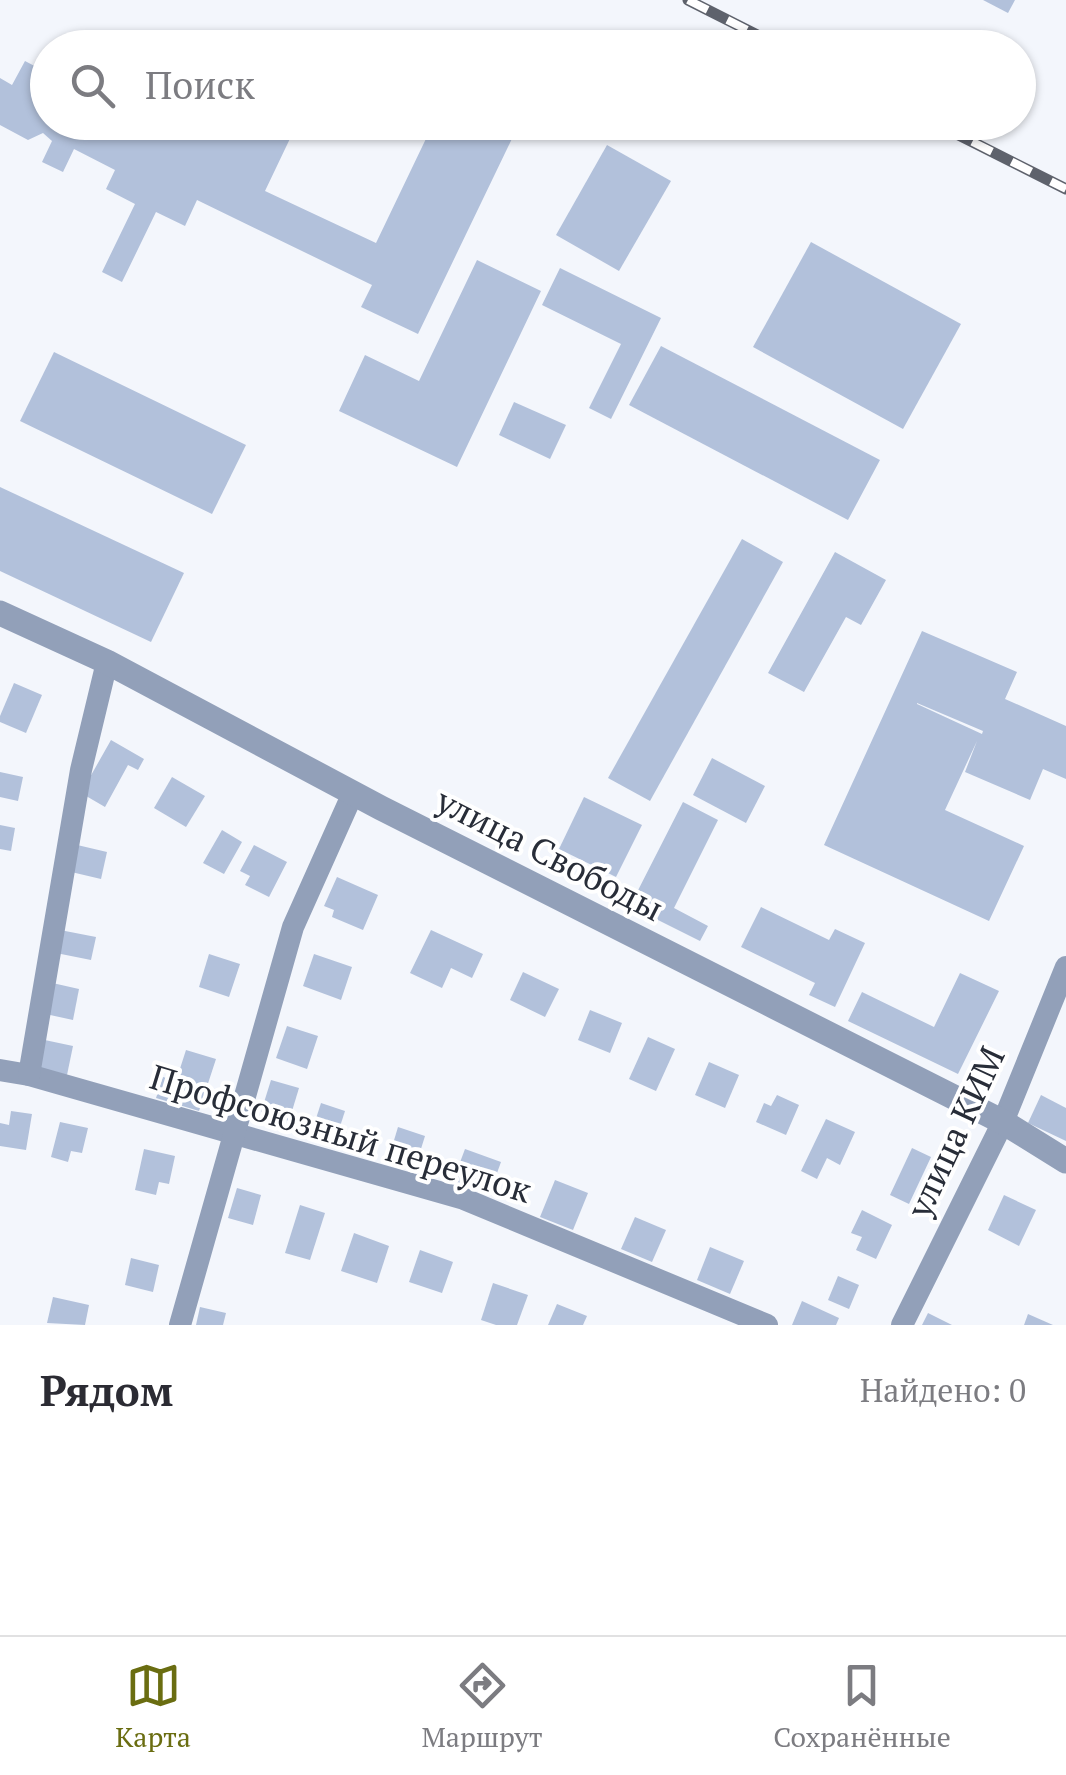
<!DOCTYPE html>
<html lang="ru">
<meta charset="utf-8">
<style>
:root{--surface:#fff;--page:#f2f2f3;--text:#2b2b33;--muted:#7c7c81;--line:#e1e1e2;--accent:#6a6d11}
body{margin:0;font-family:"PT Serif",serif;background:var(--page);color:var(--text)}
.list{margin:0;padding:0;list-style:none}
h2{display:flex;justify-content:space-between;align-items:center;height:130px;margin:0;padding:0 40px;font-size:42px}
h2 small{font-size:32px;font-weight:400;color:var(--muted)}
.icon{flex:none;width:55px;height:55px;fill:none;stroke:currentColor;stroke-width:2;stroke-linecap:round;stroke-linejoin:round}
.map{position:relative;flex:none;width:1066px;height:1325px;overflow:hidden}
.search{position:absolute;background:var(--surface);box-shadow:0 2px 8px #0004;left:30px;right:30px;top:30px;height:110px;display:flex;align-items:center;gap:25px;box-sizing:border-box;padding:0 35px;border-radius:55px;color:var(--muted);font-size:38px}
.sheet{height:310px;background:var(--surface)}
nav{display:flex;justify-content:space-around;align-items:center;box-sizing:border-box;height:140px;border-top:2px solid var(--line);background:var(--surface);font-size:28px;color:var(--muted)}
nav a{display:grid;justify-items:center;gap:5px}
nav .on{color:var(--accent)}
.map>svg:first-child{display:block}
</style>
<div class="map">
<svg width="1066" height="1325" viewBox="0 0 1066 1325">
<rect width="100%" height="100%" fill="#f3f6fc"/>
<g fill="#b2c1db" fill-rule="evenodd">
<path d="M983,0H1015L1008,13Z"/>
<path d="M611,35L635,48H606Z"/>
<path d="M25,61L48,73V122H132L141,127L143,122H232L254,133L259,122H289L296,126L265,191L376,243L434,122H520L418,334L361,307L372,285L197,200L185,226L156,212L122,282L102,272L135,204L106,189L115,170L74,149L63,172L42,162L52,141L43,133L28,140L0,125V78L12,85Z"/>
<path d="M628,122H659L653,135Z"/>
<path d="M607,145L671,181L619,271L556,235Z"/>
<path d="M811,242L961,324L903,429L753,347Z"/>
<path d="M477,260L541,291L457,467L339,411L365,355L419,381Z"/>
<path d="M560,268L661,318L611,419L589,408L621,344L542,305Z"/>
<path d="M661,346L880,460L848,520L629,405Z"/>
<path d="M54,352L246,445L212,514L20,421Z"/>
<path d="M514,402L566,425L550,459L499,435Z"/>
<path d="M0,487L184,573L151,642L0,571Z"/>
<path d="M742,539L783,562L650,801L608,778Z"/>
<path d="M835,552L886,580L861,625L846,617L804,692L768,673Z"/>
<path d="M922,631L1017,672L1005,699L1066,726V779L1043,769L1030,800L965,772L977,741L945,810L1024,846L989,921L824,845ZM917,703L983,731L982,734L917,704Z"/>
<path d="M14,683L42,695L26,733L0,722V716Z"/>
<path d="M111,740L144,759L138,770L128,765L105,807L81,793Z"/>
<path d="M712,758L765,786L746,823L693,795Z"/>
<path d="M0,772L23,777L18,801L0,797Z"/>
<path d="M172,777L205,796L186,827L154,808Z"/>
<path d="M584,797L642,825L616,877L559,849Z"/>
<path d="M683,802L718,820L674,908L708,926L700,941L630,906Z"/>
<path d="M0,825L15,828L11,851L0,849Z"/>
<path d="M222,830L242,842L224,874L203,863Z"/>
<path d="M73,844L107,852L101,879L67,871Z"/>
<path d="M254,845L287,862L269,897L245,885L250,876L240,871Z"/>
<path d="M337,877L378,895L363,930L332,917L334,910L324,906Z"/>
<path d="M761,907L829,940L835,929L865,943L835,1007L809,995L815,983L741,947Z"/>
<path d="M60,930L96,937L91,960L56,953Z"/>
<path d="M431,930L483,954L472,978L451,968L442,988L410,973Z"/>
<path d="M209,954L240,964L229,997L199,987Z"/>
<path d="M314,954L352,967L341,1000L303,986Z"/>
<path d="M523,972L559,989L545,1017L510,1000Z"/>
<path d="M960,973L999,991L958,1074L848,1021L862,992L934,1027Z"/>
<path d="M48,982L79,989L73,1020L41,1013Z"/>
<path d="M590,1010L622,1023L610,1053L578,1040Z"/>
<path d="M287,1026L318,1036L307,1069L276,1058Z"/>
<path d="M648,1037L675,1049L656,1091L629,1079Z"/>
<path d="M40,1039L73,1046L67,1075L34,1067Z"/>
<path d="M186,1050L216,1059L199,1111L156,1098L163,1077L176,1081Z"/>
<path d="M709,1062L739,1075L725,1108L695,1095Z"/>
<path d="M271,1080L299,1088L289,1121L261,1112Z"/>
<path d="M777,1095L799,1105L786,1135L756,1122L764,1103L771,1106Z"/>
<path d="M1041,1095L1066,1108V1141L1028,1123Z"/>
<path d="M321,1103L345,1111L335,1142L311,1134Z"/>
<path d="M11,1111L32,1114L26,1150L0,1146V1123L9,1125Z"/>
<path d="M826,1119L855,1132L840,1165L827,1158L817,1179L801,1171Z"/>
<path d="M60,1122L88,1128L82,1153L71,1151L68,1162L51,1157Z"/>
<path d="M398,1127L425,1136L416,1165L389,1157Z"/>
<path d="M912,1148L931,1157L909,1204L890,1195Z"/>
<path d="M144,1149L175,1156L169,1184L159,1182L156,1195L135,1190Z"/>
<path d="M465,1149L501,1162L489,1195L453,1181Z"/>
<path d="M555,1180L588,1193L573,1230L540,1217Z"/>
<path d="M237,1188L261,1195L253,1225L228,1218Z"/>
<path d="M1004,1195L1036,1210L1019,1246L988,1230Z"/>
<path d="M300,1205L325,1213L310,1260L285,1253Z"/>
<path d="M862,1210L892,1225L876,1259L856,1250L862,1237L851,1233Z"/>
<path d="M635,1217L666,1230L652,1262L621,1249Z"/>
<path d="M354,1233L389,1246L377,1283L341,1271Z"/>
<path d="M710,1247L744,1261L730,1294L697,1280Z"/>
<path d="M420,1250L453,1262L442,1293L409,1282Z"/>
<path d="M131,1258L159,1265L153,1292L125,1285Z"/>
<path d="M838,1276L859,1285L849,1309L828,1300Z"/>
<path d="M493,1283L528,1295L517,1325H496L481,1320Z"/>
<path d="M53,1297L89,1305L85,1325L47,1323Z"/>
<path d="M802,1301L839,1318L836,1325H792Z"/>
<path d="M557,1304L587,1316L583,1325H548Z"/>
<path d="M200,1307L226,1313L223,1325H196Z"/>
<path d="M928,1313L952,1325H922Z"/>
<path d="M1028,1314L1053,1325H1024Z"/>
</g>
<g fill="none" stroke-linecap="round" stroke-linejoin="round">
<g stroke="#92a0b9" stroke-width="22">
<path d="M0,1070L29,1075L464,1199L767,1325"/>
<path d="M29,1075L81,770L107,662"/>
<path d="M180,1325L293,927L353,793"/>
<path d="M902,1325L1003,1122L1066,967"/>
</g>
<path stroke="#92a0b9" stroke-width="25" d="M0,613L107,662L381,808L1003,1122L1066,1161"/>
<g stroke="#5e626c" stroke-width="11">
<g id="rail">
<path d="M688,0L783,48"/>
<path d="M933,122L1066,189"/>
</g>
</g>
<use href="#rail" stroke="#fff" stroke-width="8" stroke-dasharray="22" stroke-linecap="butt"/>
</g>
<g text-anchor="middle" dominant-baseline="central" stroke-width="8" stroke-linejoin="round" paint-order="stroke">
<g font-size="35" fill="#282d38" stroke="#fff">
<text transform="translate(550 854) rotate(27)">улица Свободы</text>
<text transform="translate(955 1132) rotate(-65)">улица КИМ</text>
<text transform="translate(341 1133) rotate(17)">Профсоюзный переулок</text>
</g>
</g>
</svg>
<div class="search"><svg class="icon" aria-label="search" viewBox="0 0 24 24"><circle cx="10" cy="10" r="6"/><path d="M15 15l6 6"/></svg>Поиск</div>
</div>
<section class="sheet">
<h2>Рядом<small>Найдено: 0</small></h2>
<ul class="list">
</ul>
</section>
<nav>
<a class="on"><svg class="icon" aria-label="map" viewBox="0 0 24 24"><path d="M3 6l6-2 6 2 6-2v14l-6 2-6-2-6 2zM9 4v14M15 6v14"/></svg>Карта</a>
<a><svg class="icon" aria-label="directions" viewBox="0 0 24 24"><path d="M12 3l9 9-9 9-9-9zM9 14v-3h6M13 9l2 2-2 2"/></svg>Маршрут</a>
<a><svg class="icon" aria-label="saved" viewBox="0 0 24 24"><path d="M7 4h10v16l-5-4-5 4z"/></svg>Сохранённые</a>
</nav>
